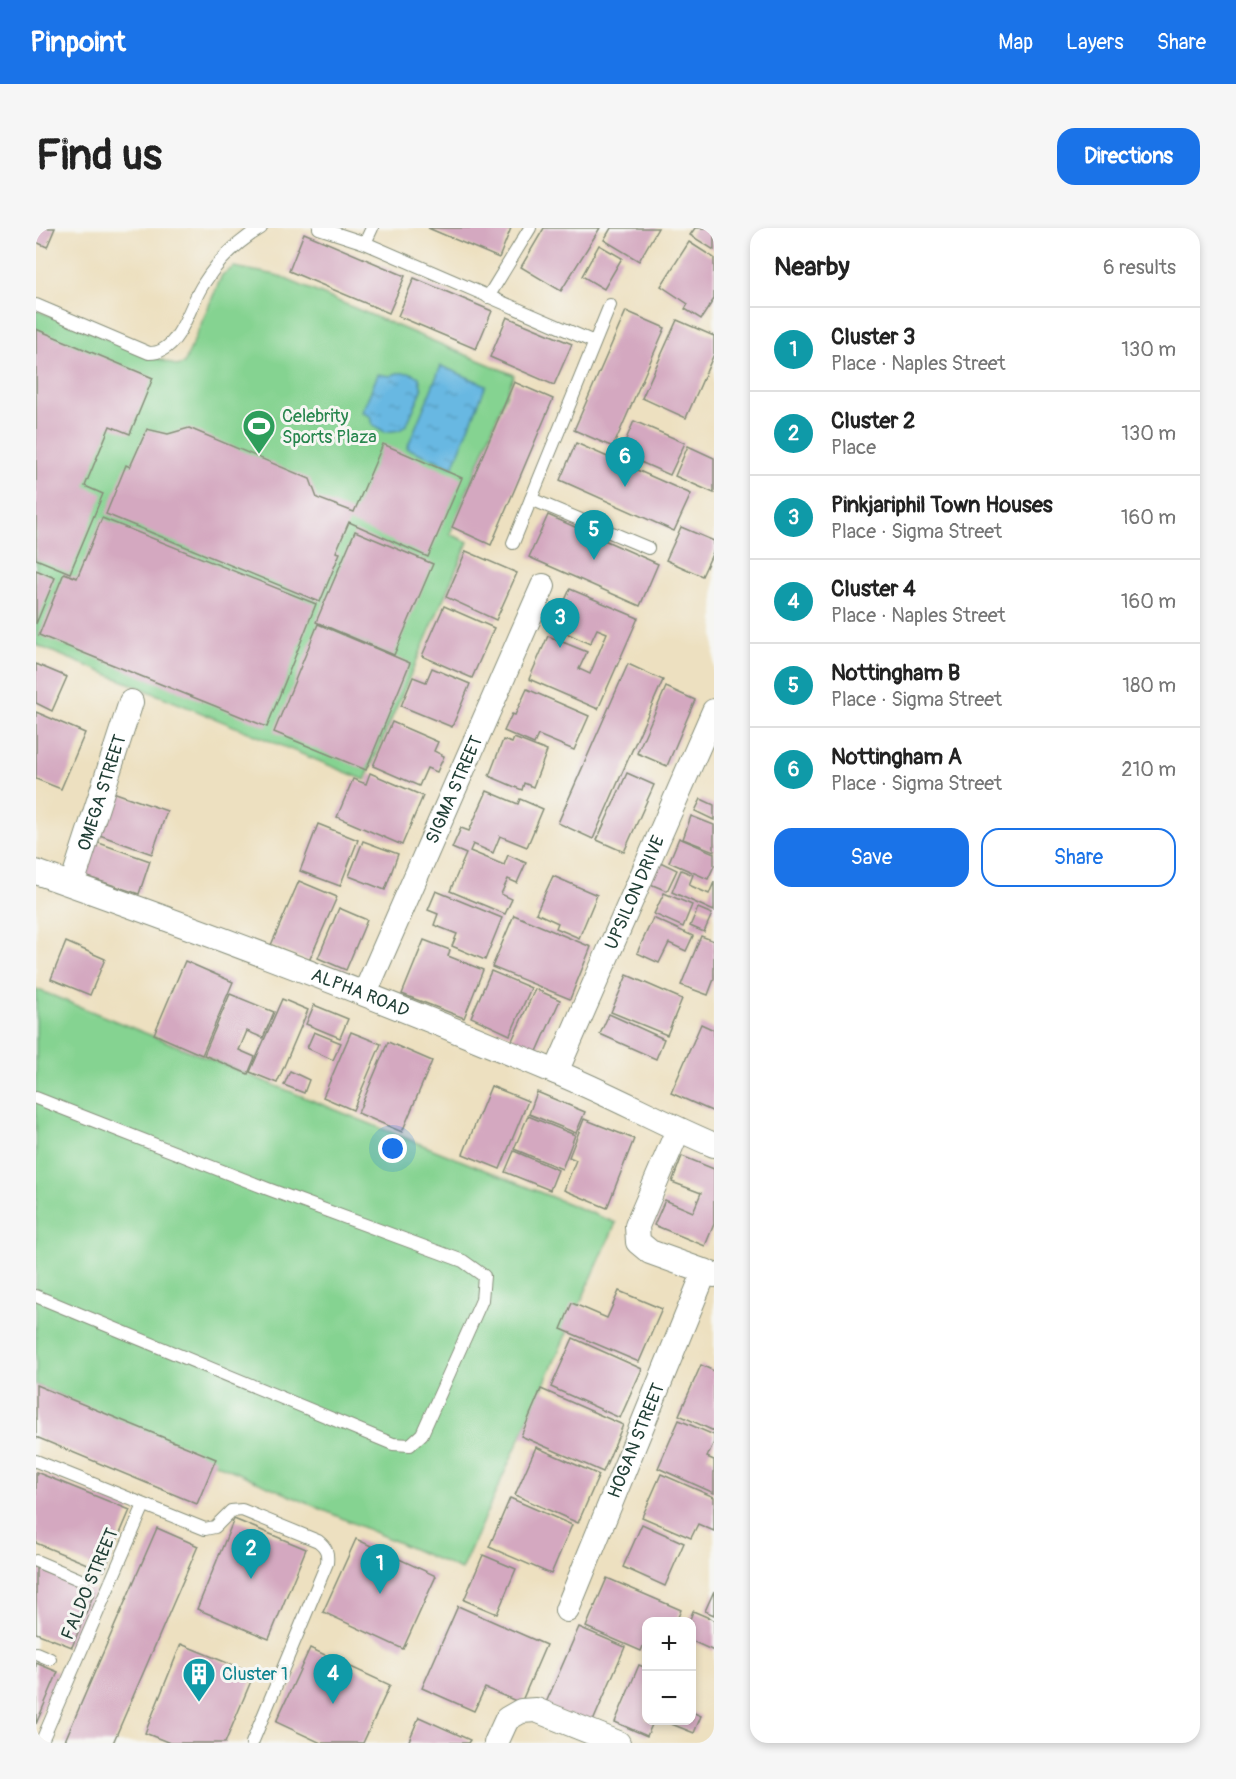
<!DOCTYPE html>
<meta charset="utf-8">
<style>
:root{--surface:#fff;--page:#f6f6f6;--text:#222;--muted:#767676;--line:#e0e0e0;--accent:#1a73e8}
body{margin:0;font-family:Pangolin,sans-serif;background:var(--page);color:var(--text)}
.controls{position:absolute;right:18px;bottom:18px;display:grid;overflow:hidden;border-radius:12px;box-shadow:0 3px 9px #0003}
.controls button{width:54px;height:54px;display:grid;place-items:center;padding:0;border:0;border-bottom:2px solid var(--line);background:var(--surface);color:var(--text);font:30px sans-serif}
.you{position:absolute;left:357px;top:921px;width:21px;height:21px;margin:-15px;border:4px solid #fff;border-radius:50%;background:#1a73e8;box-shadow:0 0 0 9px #1a73e833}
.badge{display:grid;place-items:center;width:39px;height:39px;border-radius:50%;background:var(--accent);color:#fff;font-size:20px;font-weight:700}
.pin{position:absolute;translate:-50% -50px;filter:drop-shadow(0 2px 3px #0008)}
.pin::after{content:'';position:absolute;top:32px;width:21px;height:18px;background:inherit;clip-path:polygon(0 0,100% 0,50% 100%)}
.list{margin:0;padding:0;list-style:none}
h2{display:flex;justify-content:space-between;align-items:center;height:78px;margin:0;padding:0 24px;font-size:26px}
h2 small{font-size:20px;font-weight:400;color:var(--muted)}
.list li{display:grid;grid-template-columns:39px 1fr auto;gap:18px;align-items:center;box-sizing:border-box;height:84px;padding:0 24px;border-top:2px solid var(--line)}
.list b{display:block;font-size:22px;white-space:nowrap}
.list p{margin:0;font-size:20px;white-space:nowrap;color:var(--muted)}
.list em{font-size:20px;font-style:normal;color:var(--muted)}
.actions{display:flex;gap:12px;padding:18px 24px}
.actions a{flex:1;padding:14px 0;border:2px solid var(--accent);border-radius:18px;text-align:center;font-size:21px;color:var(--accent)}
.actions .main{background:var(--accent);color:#fff}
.map{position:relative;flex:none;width:678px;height:1515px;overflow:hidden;border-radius:18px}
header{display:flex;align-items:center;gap:36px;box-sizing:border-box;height:84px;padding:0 30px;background:var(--accent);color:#fff}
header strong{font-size:28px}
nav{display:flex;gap:33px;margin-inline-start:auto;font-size:21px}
.intro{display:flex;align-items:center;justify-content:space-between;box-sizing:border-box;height:144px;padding:0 36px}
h1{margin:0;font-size:42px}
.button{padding:15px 27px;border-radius:18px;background:var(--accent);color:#fff;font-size:21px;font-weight:700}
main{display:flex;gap:36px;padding:0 36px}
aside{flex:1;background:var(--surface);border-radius:18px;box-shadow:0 3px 9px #0003}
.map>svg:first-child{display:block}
</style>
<header>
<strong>Pinpoint</strong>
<nav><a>Map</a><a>Layers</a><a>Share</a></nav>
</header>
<div class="intro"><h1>Find us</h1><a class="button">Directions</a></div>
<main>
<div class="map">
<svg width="678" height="1515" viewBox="0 0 678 1515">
<defs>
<pattern id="water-ripples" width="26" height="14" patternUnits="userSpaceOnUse" patternTransform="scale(1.5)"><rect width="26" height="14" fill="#67b8e2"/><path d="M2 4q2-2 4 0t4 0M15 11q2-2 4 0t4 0" fill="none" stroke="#5497b8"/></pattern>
</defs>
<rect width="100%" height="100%" fill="#f6f6f2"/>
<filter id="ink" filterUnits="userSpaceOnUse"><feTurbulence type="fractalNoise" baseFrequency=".0167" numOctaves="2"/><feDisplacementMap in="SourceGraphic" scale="12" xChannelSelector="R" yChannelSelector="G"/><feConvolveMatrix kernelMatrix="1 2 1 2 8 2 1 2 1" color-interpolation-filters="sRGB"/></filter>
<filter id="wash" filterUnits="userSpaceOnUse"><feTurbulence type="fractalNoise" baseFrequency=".008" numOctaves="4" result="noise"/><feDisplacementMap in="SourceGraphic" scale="24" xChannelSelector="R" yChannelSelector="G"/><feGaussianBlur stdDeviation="1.35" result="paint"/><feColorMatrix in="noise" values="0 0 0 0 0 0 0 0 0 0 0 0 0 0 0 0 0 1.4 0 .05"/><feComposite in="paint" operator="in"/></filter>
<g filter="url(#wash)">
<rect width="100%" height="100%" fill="#ede0c0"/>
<g fill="#85d391" stroke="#528862" stroke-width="1.5">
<path d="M198,39L240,47L478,147L414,306L432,314L329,552L0,417V82L141,138L148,136L186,47Z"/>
<path d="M0,761L580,995L425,1342L0,1157Z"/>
</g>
<g fill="url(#water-ripples)" stroke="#437a8b" stroke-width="1.5">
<path d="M405,138L450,157L417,239L371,220Z"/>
<path d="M361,145H374L383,149L386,162L371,196L364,202L349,204L337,197L335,189L326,184L342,146L354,148Z"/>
</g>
<g id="blocks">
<g fill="#d4a8c0">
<path d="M0,0H19L11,19L0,14Z"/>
<path d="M392,0H475L463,30Z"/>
<path d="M508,0H564L525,63L485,39Z"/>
<path d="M575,0H622L603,33L568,12Z"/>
<path d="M659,0H678V22L654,7Z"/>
<path d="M268,5L369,48L353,85L253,43Z"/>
<path d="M653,14L678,30V71L665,91L649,81L652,76L625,58Z"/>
<path d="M563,17L586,30L568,61L546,48Z"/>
<path d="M378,50L456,83L440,121L362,88Z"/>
<path d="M590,83L629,100L577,219L538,202Z"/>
<path d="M471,89L536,116L518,157L454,129Z"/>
<path d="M641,92L678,108V126L650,190L606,170Z"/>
<path d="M0,101L117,150L94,206L74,198L49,258L67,266L34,345L0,331Z"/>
<path d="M478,154L517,171L455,317L416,299Z"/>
<path d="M598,193L649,215L634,247L584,225Z"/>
<path d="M153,200L274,251L281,270L318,284L347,216L426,250L392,329L313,294L300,324L304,325L284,374L70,286L90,237L94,239L111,201L132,206Z"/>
<path d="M540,215L655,266L638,303L524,252Z"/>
<path d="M652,218L678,230V265L639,248Z"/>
<path d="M512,287L622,336L604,378L493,329Z"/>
<path d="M66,290L280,376L231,499L3,407L28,345L41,350Z"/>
<path d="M645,299L678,313V322L666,348L630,332Z"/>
<path d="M319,303L397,336L358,427L280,394Z"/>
<path d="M430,323L481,345L460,392L410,369Z"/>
<path d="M0,342L19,350L0,396Z"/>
<path d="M534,361L602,390L562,481L493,451L512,408L551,424L543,441L554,446L571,405L561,401L554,416L517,399Z"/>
<path d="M408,378L458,400L436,450L386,428Z"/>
<path d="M282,396L374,435L330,542L238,504Z"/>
<path d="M0,436L31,449L16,483L0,475Z"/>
<path d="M592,436L627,452L557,611L522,595Z"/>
<path d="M396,440L434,456L416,499L365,478L377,449L390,454Z"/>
<path d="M630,459L659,472L631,538L601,525Z"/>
<path d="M491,461L553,488L538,522L502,507L498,516L468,503L476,486L479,487Z"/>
<path d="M0,484L49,505L25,561L0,551Z"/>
<path d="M356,494L402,514L398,523L408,528L401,544L391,540L383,558L337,538Z"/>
<path d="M478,510L511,523L497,559L488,555L486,562L453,548L467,512L476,515Z"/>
<path d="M334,545L387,568L366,617L301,589L317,551L330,556Z"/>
<path d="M591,545L618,557L588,624L561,612Z"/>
<path d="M74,563L131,583L116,626L58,605Z"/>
<path d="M451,563L482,576L484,571L507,581L491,619L464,608L457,625L437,616L434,623L468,637L472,627L490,635L481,655L472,651L465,666L476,671L469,686L414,663L430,626L416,620L425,600L433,603Z"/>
<path d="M665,571L678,577V592L659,583Z"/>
<path d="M655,588L678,597V623L647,611Z"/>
<path d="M282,596L322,612L304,658L264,643Z"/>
<path d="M643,610L678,625V638L672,651L633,634Z"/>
<path d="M327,613L362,626L349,662L313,648Z"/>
<path d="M60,614L114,633L103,666L49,648Z"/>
<path d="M622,633L641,642L631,663L612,655Z"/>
<path d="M645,642L657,647L653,657L673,666L678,654V683L636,664Z"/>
<path d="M517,648L561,667L543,710L520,700L522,695L500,685Z"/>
<path d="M263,653L301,669L273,733L235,717Z"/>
<path d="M400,663L466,690L449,732L416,718L421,706L398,697L402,686L392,682Z"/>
<path d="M628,665L656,677L647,699L618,686Z"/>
<path d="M303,680L331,692L310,742L282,730Z"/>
<path d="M662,680L676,686L668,704L654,698Z"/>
<path d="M478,687L555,719L534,771L456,739Z"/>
<path d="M617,690L657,708L650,723L633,715L623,735L601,725Z"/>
<path d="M665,708L678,713V751L672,767L645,757Z"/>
<path d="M388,712L414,722L412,728L447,742L428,790L366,766Z"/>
<path d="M30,714L69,731L54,767L15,751Z"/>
<path d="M149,733L197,754L166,827L118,806Z"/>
<path d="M455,743L495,760L474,807L435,789Z"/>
<path d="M591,747L646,771L631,807L575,784Z"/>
<path d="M499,761L524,772L499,828L474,817Z"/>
<path d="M194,766L238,784L227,810L211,803L203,822L219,829L212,846L168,827Z"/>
<path d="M246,771L272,782L241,855L214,844Z"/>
<path d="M278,777L312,791L304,810L270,796Z"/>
<path d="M573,786L628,811L620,831L564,806Z"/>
<path d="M665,796L678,802V884L635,865Z"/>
<path d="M278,804L305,815L297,832L271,820Z"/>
<path d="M315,804L345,816L317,882L287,869Z"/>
<path d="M352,814L396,833L366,904L322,885Z"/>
<path d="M254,843L273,852L268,865L248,857Z"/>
<path d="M455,858L492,873L464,941L427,926Z"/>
<path d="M501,864L549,884L540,905L493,886Z"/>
<path d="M492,888L539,907L526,941L478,921Z"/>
<path d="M548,891L598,911L571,980L528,962L540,932L533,929Z"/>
<path d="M478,923L522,942L514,962L469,944Z"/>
<path d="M646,928L678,941V996L669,1018L618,997L629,972L657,984L665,965L636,954Z"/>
<path d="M583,1063L626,1081L603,1134L525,1101L536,1075L571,1090Z"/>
<path d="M537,1110L606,1141L584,1190L515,1159Z"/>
<path d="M665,1137L678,1143V1203L643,1187Z"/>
<path d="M0,1157L180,1231L161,1276L0,1209Z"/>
<path d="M505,1161L587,1197L567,1244L485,1208Z"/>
<path d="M643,1192L678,1207V1214L671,1229L678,1232V1265L622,1240Z"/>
<path d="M500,1219L563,1247L542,1295L479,1267Z"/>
<path d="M0,1244L94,1282L68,1343L0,1315Z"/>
<path d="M625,1246L678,1269V1303L662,1296L655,1310L606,1289Z"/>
<path d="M474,1270L536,1297L515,1346L453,1319Z"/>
<path d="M198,1291L270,1321L233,1411L161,1381Z"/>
<path d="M606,1296L648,1315L629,1358L587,1339Z"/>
<path d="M121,1300L162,1318L77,1515H28Z"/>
<path d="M320,1311L400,1348L367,1421L287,1384Z"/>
<path d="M447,1327L480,1341L461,1386L428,1372Z"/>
<path d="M0,1340L59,1363L36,1419L0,1405Z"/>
<path d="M571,1350L645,1382L640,1394H610V1411L605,1423L550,1399Z"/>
<path d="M678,1363V1387L669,1383Z"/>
<path d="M422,1378L510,1417L485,1475L449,1460L438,1483L386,1460Z"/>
<path d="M657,1383L678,1392V1423L656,1413V1394H653Z"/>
<path d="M543,1399L589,1419L555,1498L509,1477Z"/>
<path d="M145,1416L218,1446L189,1515H134L109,1505Z"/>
<path d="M274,1420L354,1457L327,1515H285L240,1494Z"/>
<path d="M0,1435L22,1444L0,1496Z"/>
<path d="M603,1437L610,1440V1492H618L611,1508L579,1494Z"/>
<path d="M656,1484L665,1488L658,1505L628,1493L656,1492Z"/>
<path d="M383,1489L434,1512L432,1515H372Z"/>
</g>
</g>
</g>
<g filter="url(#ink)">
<use href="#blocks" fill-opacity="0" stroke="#868e7a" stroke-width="1.5"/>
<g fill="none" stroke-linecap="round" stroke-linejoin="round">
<g stroke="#868e7a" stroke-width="14">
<g id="service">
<path d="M283,0L329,15L558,114"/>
<path d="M329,15L336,0"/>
<path d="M452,69L494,0"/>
<path d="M0,77L113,125C117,125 123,124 126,122C147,112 155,73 168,55C182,33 203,13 225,0"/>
<path d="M495,271L612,320"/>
<path d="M477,315L574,77"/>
<path d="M0,870L232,961L427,1033L448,1048L446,1072L386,1206L374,1217L357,1216L0,1068"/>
<path d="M0,1233L169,1301L179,1299L195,1283L206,1282L282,1313C291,1320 292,1325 291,1335L216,1515"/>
<path d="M0,1333L47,1353"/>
<path d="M0,1425L14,1431"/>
<path d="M5,1515L108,1277"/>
</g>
</g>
<g stroke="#868e7a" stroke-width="26">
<g id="minor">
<path id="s1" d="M0,644C174,705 347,771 517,843C572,865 623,894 678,917"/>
<path id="s2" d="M36,656L95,474"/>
<path id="s3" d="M329,765L507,358"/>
<path id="s4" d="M520,844L678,483"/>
<path d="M642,902L601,998L602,1014L614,1024L678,1047"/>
<path id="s5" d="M531,1382L669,1043"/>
<path d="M460,1515L471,1491L485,1483L500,1482L582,1515"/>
</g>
</g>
<use href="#service" stroke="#fff" stroke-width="12"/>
<use href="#minor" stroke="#fff" stroke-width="24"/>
</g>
</g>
<defs>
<g id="stadium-pin" transform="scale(1.725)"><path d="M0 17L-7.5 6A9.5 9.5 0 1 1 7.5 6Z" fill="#2e9e5b" stroke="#f6f6f2"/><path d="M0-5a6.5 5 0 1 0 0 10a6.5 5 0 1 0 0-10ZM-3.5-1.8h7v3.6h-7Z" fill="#fff"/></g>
<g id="building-pin" transform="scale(1.725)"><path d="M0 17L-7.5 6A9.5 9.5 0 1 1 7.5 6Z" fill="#0f9aa8" stroke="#f6f6f2"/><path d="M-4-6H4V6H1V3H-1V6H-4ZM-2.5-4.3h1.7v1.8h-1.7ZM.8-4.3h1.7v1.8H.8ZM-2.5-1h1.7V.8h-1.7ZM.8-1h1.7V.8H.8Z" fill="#fff"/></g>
</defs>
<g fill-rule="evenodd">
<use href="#stadium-pin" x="223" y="198"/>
<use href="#building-pin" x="163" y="1446"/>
</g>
<g text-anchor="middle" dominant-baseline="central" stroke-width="6" stroke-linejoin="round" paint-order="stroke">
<g font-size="18" fill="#27864d" stroke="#f6f6f2" text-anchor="start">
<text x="246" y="188">Celebrity<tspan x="246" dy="21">Sports Plaza</tspan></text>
</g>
<g font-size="18" fill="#1f3d34" stroke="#f6f6f2">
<text stroke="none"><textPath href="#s3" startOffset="222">SIGMA STREET</textPath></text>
<text stroke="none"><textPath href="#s2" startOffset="96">OMEGA STREET</textPath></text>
<text stroke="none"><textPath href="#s4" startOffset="196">UPSILON DRIVE</textPath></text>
<text stroke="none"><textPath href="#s1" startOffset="346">ALPHA ROAD</textPath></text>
<text stroke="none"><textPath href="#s5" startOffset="183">HOGAN STREET</textPath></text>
<text transform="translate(54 1356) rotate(-67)">FALDO STREET</text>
</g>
<g font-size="18" fill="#0d838f" stroke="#f6f6f2" text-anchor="start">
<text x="186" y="1446">Cluster 1</text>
</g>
</g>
</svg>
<div class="controls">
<button>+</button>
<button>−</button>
</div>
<div class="you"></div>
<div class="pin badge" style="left:344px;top:1366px;background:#0f9aa8">1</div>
<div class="pin badge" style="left:215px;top:1351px;background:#0f9aa8">2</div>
<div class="pin badge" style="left:524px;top:420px;background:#0f9aa8">3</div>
<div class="pin badge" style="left:297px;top:1476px;background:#0f9aa8">4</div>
<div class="pin badge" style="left:558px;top:332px;background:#0f9aa8">5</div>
<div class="pin badge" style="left:589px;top:259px;background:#0f9aa8">6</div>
</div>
<aside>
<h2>Nearby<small>6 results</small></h2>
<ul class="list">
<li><span class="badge" style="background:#0f9aa8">1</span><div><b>Cluster 3</b><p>Place · Naples Street</p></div><em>130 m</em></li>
<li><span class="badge" style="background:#0f9aa8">2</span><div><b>Cluster 2</b><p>Place</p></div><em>130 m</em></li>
<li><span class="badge" style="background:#0f9aa8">3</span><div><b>Pinkjariphil Town Houses</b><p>Place · Sigma Street</p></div><em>160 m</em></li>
<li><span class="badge" style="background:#0f9aa8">4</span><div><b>Cluster 4</b><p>Place · Naples Street</p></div><em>160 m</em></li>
<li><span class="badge" style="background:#0f9aa8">5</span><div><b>Nottingham B</b><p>Place · Sigma Street</p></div><em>180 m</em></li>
<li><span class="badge" style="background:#0f9aa8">6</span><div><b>Nottingham A</b><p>Place · Sigma Street</p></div><em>210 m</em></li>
</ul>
<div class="actions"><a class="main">Save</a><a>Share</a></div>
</aside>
</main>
